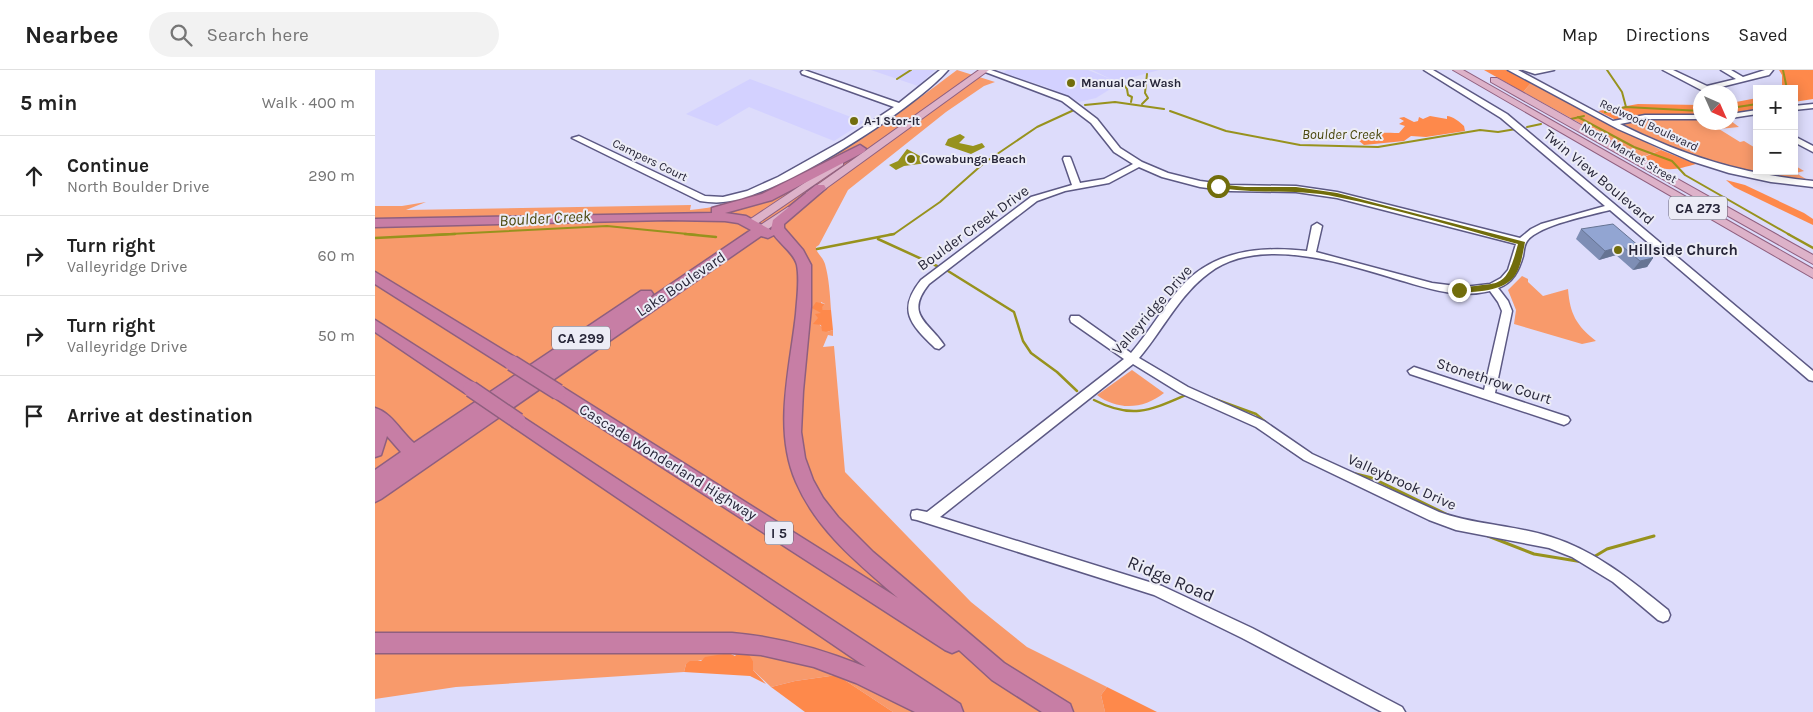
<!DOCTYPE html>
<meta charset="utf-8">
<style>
:root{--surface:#fff;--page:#f2f2f2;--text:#222;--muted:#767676;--line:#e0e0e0}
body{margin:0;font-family:Karla,sans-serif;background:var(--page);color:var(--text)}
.controls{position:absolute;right:15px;top:15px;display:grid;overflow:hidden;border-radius:0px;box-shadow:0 2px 12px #0003}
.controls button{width:45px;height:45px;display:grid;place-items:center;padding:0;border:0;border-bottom:1px solid var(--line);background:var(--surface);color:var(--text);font:25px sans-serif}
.compass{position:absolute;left:1318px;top:15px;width:45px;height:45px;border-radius:50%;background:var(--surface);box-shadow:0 2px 12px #0003;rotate:135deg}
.stop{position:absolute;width:15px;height:15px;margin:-11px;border:4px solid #716d0b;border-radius:50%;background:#fff}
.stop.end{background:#716d0b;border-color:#fff;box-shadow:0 1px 5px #0008}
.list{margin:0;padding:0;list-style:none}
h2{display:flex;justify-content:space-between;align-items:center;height:65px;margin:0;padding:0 20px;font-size:21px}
h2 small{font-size:16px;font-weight:400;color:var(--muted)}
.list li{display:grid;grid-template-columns:32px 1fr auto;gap:15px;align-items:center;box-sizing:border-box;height:80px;padding:0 20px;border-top:1px solid var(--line)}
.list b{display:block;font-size:19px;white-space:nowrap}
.list p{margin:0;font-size:16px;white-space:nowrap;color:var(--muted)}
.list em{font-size:16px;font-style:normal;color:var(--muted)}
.icon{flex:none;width:28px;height:28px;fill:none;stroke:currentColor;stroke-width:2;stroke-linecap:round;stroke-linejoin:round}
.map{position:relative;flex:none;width:1438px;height:642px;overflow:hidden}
header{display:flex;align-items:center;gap:30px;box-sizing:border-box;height:70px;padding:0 25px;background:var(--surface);border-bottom:1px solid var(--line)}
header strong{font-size:24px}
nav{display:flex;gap:28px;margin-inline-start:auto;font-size:18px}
.search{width:350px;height:45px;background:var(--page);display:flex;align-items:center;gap:12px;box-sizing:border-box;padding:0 18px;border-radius:28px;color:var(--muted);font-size:19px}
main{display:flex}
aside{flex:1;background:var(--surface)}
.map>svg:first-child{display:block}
</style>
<header>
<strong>Nearbee</strong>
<div class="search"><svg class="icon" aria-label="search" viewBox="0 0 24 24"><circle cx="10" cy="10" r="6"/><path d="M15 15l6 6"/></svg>Search here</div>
<nav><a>Map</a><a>Directions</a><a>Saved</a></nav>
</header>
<main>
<aside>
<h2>5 min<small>Walk · 400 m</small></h2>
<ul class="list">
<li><svg class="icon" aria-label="ahead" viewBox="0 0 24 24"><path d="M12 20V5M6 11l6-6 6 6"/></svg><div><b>Continue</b><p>North Boulder Drive</p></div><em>290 m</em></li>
<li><svg class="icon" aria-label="right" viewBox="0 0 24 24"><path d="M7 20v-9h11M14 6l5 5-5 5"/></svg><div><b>Turn right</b><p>Valleyridge Drive</p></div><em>60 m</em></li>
<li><svg class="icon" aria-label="right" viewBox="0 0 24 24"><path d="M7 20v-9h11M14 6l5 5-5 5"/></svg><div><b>Turn right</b><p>Valleyridge Drive</p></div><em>50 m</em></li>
<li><svg class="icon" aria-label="arrive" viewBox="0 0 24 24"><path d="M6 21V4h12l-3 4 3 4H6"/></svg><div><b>Arrive at destination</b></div></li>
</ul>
</aside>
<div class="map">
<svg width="1438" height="642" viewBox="0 0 1438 642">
<rect width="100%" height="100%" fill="#dddcfb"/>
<g fill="#d3d1ff">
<path d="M496,0H560L543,16Z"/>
<path d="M632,0H713L738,10L717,0H784L744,11L745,13L721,28L704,32L672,17L628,3Z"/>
<path d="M375,9L413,23L489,52L459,71L374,37L342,56L311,44Z"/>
</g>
<g fill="#f89a6b">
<path d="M582,0L620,12L609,16L571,42L473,120L444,175L441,177C441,183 448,187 450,194C454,208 455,225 456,240H448L446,237L450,234L446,232L447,243L443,253L452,262L458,260V266L453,265L448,277L459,276L470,402L596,532L652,577L732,617L726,625L730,642H518L462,605L420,611L396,617L378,600V591L354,583L311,594L309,602L81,617L0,629V136H27L51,132L31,140L316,135L315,140C405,134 511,53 582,0Z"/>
<path d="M1156,13L1286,80L1270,86L1274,91L1148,22Z"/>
<path d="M1267,49H1325L1326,52L1356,51L1364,57L1344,59L1365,72L1369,71L1382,79V101H1419V95L1429,101L1421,103L1431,109C1364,105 1305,83 1246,53L1260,50L1266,54L1269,53Z"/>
<path d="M1147,206L1153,209V212L1168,226L1193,219C1195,244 1201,255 1221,271L1207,274L1139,254L1141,240L1133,220Z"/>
<path d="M757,300L789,323C769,339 743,341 722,325Z"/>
</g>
<g fill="#fe894b">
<path d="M1109,0H1131L1156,13L1148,22Z"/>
<path d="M1404,0H1438V29L1419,32V19H1407V5Z"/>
<path d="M1382,28V40L1356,44V33Z"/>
<path d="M1263,34L1325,35V46L1268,45L1241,50L1223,41Z"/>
<path d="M1055,46L1072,49V46C1077,46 1085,52 1089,56L1090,61L1051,67L1036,66L1029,71L989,75L983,70L977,69C993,61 1006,63 1024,63L1030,56L1024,54L1029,51L1024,48L1029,47L1039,52L1043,51L1044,47L1048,49Z"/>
<path d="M1286,80L1321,94C1300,100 1286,104 1269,87Z"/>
<path d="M1351,110L1370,115L1429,143L1438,149V155L1359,117Z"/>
<path d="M441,232L450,234L447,237L448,240H456L458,260L452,262L447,261L446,255L438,254L443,248L440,244L446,243L437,238Z"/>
<path d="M364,582H372L378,591V600L391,614L375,606L309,602L311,594L315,591H326L330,587L354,583L360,586Z"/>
<path d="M462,605L518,642H430L396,617L420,611Z"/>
<path d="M732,617L782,642H730L726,625Z"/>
</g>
<g fill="#97921d">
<path d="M585,64L590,67L584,73L598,76L607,73L610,77L596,84L570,75L573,69Z"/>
<path d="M532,79L545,86L552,93L529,96L521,100L514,95L523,91Z"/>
</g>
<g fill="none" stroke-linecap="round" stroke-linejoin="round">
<g stroke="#97921d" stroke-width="2">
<path d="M1232,0L1247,22L1251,37"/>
<path d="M1408,0L1412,19"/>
<path d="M522,9L536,0"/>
<path d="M746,11L752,19L753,25L757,27L756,32"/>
<path d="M767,34L773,28L770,23L772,4"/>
<path d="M710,35L740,32L789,39"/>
<path d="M1356,38L1382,34"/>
<path d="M795,41L851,61L925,75L1003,77L1105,60L1123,62L1141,59"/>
<path d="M1230,42L1251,37L1326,41"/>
<path d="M1203,47L1259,77L1297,91L1310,105L1415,165"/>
<path d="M1196,49L1209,46"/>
<path d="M1152,57L1166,54"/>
<path d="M55,165L232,156L323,165"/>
<path d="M513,165L519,164L565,132L609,93L662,57L699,40"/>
</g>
<g stroke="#97921d" stroke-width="2.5">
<path d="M310,164L341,167"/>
<path d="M1413,164L1438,178"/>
<path d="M0,168L80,164"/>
<path d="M503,169L562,196"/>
<path d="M442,179L519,164"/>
<path d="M573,201L639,242L648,271L656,283L682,302L702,321"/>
<path d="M837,328L881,344L900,360"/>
<path d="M719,330C758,350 776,340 813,324"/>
<path d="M905,372L907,375"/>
</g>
<g stroke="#97921d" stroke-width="3">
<path d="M906,374L918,382"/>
<path d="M977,403L997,408L1075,446"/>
<path d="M1113,466L1159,484L1208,492"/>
<path d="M1217,488L1232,479L1279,466"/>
</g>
<g stroke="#5c5984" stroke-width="3">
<g id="minor">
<path d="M429,0L524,33L565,0H573C538,40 400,129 348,132C341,133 332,132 325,131L197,68L204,66L330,126L348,127L372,121L403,107L469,70L519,37L427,4L426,2Z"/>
<path d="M605,0H616L693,27L722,49L745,78L767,92L793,103L825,111L855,115L921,116L962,122L1145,168L1156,159L1166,154L1230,136L1126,48L1049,0H1058L1132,44L1438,301V311L1434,310L1235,140C1216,145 1164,155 1152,171C1149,175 1149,181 1148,186C1144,200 1138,213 1123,218L1133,231L1137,241L1120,323L1193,347L1195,350L1193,353L1189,355L1035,304L1033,301L1039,297L1109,320L1127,241L1123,232L1115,221C1082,229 1052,218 1021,209C968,193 883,165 834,203C804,225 788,260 764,288L813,317L889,351L937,384L1064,442C1100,455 1140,455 1176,467C1221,481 1257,511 1293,540L1295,545L1293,550L1288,552L1283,550L1238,512L1197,487L1174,478L1081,460L1054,450L929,390L881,357L805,323L758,294L565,447L787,516L877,558L1027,637L1030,642H1007L867,568L779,525L542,450L537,449L536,445L537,441L542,440L552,442L749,289L696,252L695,249L696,246H704L756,283C774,262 787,239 805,218C838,180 885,176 932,181L937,156L942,153L947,156L941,182L1057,213L1089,217L1115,214L1126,208L1133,200L1141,174L962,128L921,122L855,121L825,117L787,107L764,97L734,113L690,121L662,131L554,214C529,245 554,252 569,275L564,279L560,278C535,254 522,240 546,210L656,127L697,115L688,89L689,87H695L696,89L705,113L729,109L758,94L739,82L716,53L687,31Z"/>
<path d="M1133,0H1143L1238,51L1270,45H1326V49H1270L1245,54C1309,86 1367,104 1438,111V117L1396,112L1354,103L1316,91L1243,59Z"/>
<path d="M1148,0H1179L1160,4Z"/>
<path d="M1288,0H1298L1332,16L1361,9L1346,0H1356L1368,7L1390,0H1398L1394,5L1338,19L1341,22L1328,21Z"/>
<path d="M1438,34V38L1419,40V36Z"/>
<path d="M1382,40V44L1356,48V44Z"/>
<path d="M1419,66L1438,76V82L1419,72Z"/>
</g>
</g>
<g stroke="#8f5f7f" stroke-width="2">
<g id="major">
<path d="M604,0H614L439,127H431V123Z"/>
<path d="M1078,0H1088L1438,199V208Z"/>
<path d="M1116,8H1122L1438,185V194L1116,12Z"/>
<path d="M464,90L468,91V95L379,156H371V152Z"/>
<path d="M413,137L419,140L417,142L389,162H381V158Z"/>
</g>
</g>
<g stroke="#8f5f7f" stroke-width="3">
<g id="highway">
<path d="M485,75L491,79L489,82L397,130L350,143L371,146L396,160L398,150L441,115H449L451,118L409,154V158L428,180L436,195V237L428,321L426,362L430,388L438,410L448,428L463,447L498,482L629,593L695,634L698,642H667L617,610L584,580L577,583L570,580L177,326L175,322L177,318L183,316L189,318L523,528C484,494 442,461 421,412C398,359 415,299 421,244C422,229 425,210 422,195C419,183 406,175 399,165L393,168L386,166L6,429L0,432V400L26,382L12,366L6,385L0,387V338C17,343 26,362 39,373L266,221H276L278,224L274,229L376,160L363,153L350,151L293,150L0,157V149L337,143V138L387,124Z"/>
<path d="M0,202L143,289L145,293L143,297H131L0,214Z"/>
<path d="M0,250L102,315L104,319L102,323L96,325L90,323L0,262Z"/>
<path d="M143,344L585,634L588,642H540L481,613L439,597L386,585L357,583H0V563H357C405,567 447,579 491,597L137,356L135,351L137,346Z"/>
</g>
</g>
<use href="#minor" fill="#fff" fill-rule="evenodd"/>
<use href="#major" fill="#ddb2c9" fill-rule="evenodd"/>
<use href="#highway" fill="#c77ea5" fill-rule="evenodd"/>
<g stroke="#8f5f7f" stroke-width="18" stroke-linecap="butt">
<g id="highway-bridge">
<path d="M137,293L183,322"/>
<path d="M96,319L143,351"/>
</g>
</g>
<use href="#highway-bridge" stroke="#c77ea5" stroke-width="15"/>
</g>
<path fill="#7e8eb5" d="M1206,159L1278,188L1272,197L1258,200L1241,185L1224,190L1201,169Z"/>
<g fill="#667493">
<path d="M1247,176L1241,185L1224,190L1230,181Z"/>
<path d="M1278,188L1272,197L1258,200L1265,191Z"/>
</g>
<path fill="#92a5d2" stroke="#667493" d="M1238,154L1278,188L1265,191L1247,176L1230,181L1206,159Z"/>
<path fill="#716d0b" d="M843,114L870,117H921L962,123L1150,172C1148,181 1147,191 1143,200C1134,222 1104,221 1084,223L1081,222V219C1124,210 1130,224 1143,174C1083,158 1023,139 962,127C922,118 881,125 841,117Z"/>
<g fill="#716d0b" stroke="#ececf6" stroke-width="2">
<circle cx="696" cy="13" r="5"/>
<circle cx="479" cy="51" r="5"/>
<circle cx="536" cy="89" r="5"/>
<circle cx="1243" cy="180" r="5"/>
</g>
<g text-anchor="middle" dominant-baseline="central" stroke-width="4" stroke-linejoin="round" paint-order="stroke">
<g font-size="12" font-weight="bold" fill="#272639" stroke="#ececf6" text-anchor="start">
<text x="706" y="13">Manual Car Wash</text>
<text x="489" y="51">A-1 Stor-It</text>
<text x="546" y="89">Cowabunga Beach</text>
</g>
<g font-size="12" fill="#272639" stroke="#ececf6">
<text transform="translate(1274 55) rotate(25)">Redwood Boulevard</text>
<text transform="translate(1254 83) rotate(30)">North Market Street</text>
<text transform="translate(275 90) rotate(26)">Campers Court</text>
</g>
<g font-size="14" font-style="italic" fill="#4b480d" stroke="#ececf6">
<text x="967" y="64">Boulder Creek</text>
</g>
<g fill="#ececf6" stroke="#626172" stroke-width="1">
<rect x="1294" y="126.5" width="58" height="23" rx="4"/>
<rect x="177" y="256.5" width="58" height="23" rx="4"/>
<rect x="390" y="451.5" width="28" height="23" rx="4"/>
</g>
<g font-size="14" font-weight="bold" fill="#272639">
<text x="1323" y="138">CA 273</text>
<text x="206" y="268">CA 299</text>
<text x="404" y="463">I 5</text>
</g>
<g font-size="15" fill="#272639" stroke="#ececf6">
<text transform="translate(1224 107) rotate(40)">Twin View Boulevard</text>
<text transform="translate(598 158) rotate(-36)">Boulder Creek Drive</text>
<text transform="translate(306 214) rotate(-34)">Lake Boulevard</text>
<text transform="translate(777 240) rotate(-49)">Valleyridge Drive</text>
<text transform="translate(1119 311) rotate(18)">Stonethrow Court</text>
<text transform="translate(293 392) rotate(32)">Cascade Wonderland Highway</text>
<text transform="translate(1027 412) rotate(24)">Valleybrook Drive</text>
</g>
<g font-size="15" font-weight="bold" fill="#272639" stroke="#ececf6" text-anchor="start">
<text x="1253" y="180">Hillside Church</text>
</g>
<g font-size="16" font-style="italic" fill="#4b480d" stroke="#ececf6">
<text transform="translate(170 148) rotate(-3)">Boulder Creek</text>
</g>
<g font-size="18" fill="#272639" stroke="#ececf6">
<text transform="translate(796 509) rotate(23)">Ridge Road</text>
</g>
</g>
</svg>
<div class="controls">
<button>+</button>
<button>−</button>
</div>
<svg class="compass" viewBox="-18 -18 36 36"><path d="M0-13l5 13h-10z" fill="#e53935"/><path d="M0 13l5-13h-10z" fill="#767676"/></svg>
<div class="stop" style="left:843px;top:116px"></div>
<div class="stop end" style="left:1084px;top:220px"></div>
</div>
</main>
